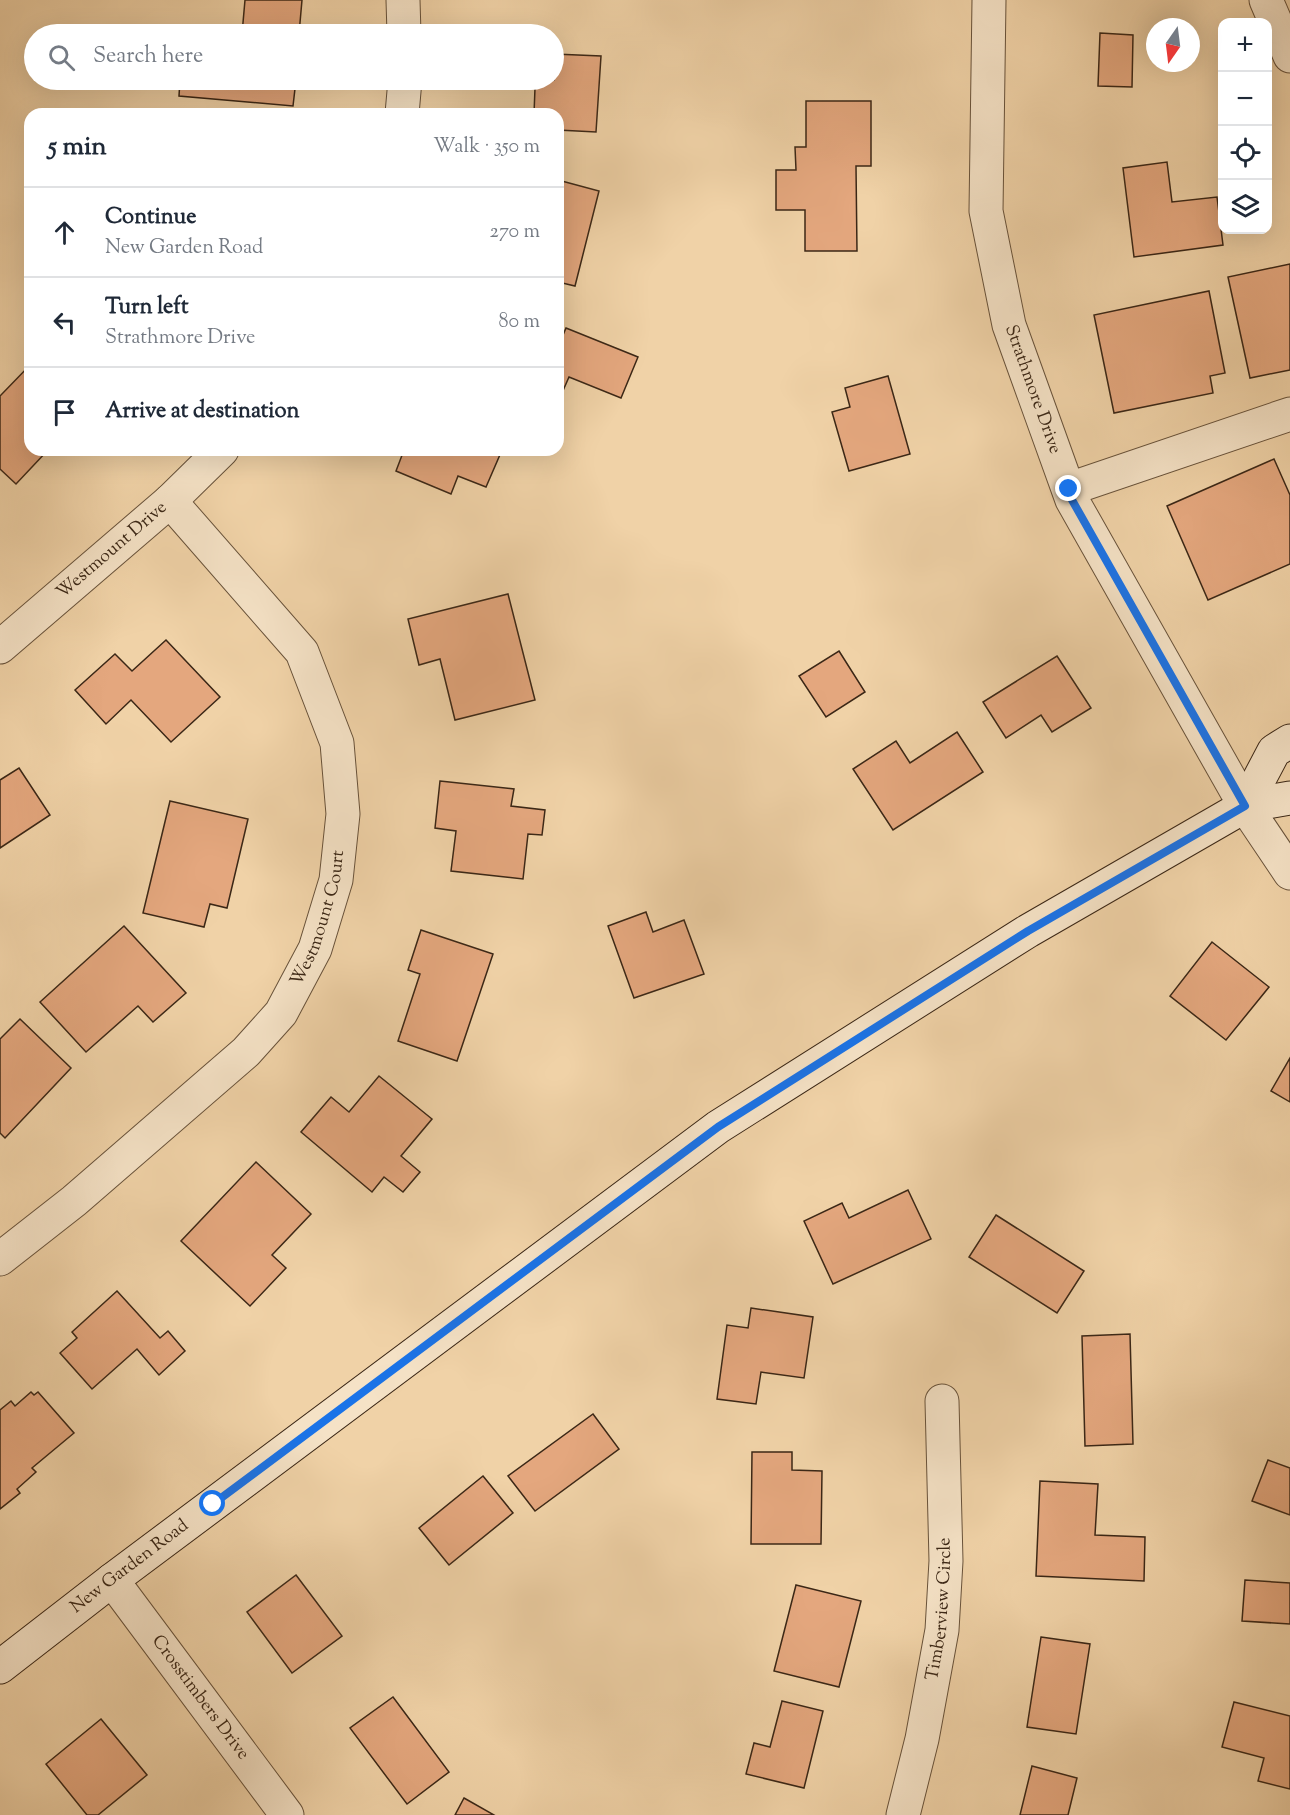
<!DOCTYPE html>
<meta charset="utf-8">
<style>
:root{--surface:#fff;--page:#f6f6f7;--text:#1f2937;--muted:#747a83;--line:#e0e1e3}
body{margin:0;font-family:"Sorts Mill Goudy",serif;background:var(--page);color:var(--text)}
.controls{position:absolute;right:18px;top:18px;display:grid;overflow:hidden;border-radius:12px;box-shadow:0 6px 24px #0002}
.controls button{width:54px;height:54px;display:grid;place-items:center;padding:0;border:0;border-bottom:2px solid var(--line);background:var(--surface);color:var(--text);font:30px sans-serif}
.compass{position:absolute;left:1146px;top:18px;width:54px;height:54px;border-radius:50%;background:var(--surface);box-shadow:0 6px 24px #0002;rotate:194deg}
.stop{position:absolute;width:18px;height:18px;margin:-14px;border:4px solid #1a73e8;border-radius:50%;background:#fff}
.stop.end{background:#1a73e8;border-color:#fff;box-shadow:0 2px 6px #0008}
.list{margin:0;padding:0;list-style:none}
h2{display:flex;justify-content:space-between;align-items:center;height:78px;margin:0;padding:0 24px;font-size:26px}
h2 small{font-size:20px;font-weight:400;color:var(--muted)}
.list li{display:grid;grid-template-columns:39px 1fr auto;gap:18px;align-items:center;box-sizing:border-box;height:90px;padding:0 24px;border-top:2px solid var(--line)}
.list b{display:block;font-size:22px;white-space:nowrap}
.list p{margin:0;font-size:20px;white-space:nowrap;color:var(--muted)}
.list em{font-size:20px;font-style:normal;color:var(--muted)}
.icon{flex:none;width:33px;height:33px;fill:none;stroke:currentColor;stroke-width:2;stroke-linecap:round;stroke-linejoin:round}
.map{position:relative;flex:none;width:1290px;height:1815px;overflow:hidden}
.search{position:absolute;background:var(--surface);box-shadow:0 6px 24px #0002;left:24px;top:24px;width:540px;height:66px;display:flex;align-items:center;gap:15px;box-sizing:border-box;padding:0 21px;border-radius:33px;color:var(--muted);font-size:22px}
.panel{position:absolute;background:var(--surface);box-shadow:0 6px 24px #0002;left:24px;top:108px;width:540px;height:348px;border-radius:18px}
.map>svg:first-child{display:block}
</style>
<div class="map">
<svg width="1290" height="1815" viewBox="0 0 1290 1815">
<rect width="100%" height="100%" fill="#f0d2a7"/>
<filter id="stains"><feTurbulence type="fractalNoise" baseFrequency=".00333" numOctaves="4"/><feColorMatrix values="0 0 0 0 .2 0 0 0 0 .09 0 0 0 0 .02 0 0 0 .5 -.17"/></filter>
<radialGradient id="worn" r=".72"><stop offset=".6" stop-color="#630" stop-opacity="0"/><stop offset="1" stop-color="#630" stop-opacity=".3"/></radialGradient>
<g fill="#e4a77e" stroke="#3b2716" stroke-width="1.5">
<path d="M245,0H302L299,34H242Z"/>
<path d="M1100,33L1133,35L1132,87L1098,86Z"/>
<path d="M554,54L601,56L596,132L558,130V114H534L535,88L515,87V80H554Z"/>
<path d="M180,80H296L293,106L179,96Z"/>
<path d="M806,101H871V166H856L857,251H805V210H776V170H796L795,147H806Z"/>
<path d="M1167,162L1172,202L1217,197L1223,245L1134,257L1123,168Z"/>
<path d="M558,180L599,191L575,286L558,282Z"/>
<path d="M1290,264V370L1250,378L1228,277Z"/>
<path d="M1209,291L1225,373L1210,376L1213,393L1114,413L1094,315Z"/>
<path d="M566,328L638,357L621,398L569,377L558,402V347Z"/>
<path d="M30,365V450H48L16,484L0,469V396Z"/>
<path d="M888,376L910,454L849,471L832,412L850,407L845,388Z"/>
<path d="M404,450H502L486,487L458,476L451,494L396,471Z"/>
<path d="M1274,459L1290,495V564L1208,600L1167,506Z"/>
<path d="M508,594L535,700L455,720L440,659L419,665L408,619Z"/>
<path d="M166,640L220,697L171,742L131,700L106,724L75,690L115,654L132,671Z"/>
<path d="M839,651L865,692L826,717L799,676Z"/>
<path d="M1057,656L1091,708L1052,732L1041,715L1006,738L983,702Z"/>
<path d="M957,732L983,772L893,830L853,769L896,741L910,763Z"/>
<path d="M19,768L50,815L0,848V780Z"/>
<path d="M440,781L514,789L511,806L545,810L542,835L528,834L523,879L451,871L456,831L435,828Z"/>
<path d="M170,801L248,819L227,908L210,904L204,927L143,913Z"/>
<path d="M646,912L653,932L684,920L704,974L634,998L608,926Z"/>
<path d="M124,926L186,993L153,1022L138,1006L86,1052L40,1002Z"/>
<path d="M421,930L493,954L457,1061L398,1041L420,974L408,970Z"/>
<path d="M1212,942L1269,987L1226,1040L1170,996Z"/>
<path d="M20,1019L71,1068L5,1138L0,1133V1039Z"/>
<path d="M1290,1058V1102L1271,1091Z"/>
<path d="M379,1076L432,1119L401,1156L420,1172L403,1192L384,1177L372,1192L301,1132L331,1097L349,1112Z"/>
<path d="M256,1162L311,1214L272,1255L286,1268L250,1306L181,1241Z"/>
<path d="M908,1190L931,1239L833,1284L804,1221L842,1203L849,1218Z"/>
<path d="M996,1215L1084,1271L1057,1313L969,1257Z"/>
<path d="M117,1291L160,1338L168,1331L185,1351L159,1375L137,1349L92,1389L60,1353L77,1338L72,1332Z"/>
<path d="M751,1308L813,1317L804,1378L761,1372L756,1404L717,1399L727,1325L748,1328Z"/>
<path d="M1130,1334L1133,1444L1085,1446L1082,1336Z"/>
<path d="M31,1392L34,1395L38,1392L74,1433L32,1468L36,1472L17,1489L20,1493L0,1509V1410L11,1401L15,1406Z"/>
<path d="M593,1414L619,1449L535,1511L508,1476Z"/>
<path d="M752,1452H792V1470L822,1471L821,1544H751Z"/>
<path d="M1268,1460L1290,1468V1515L1252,1501Z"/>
<path d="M483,1476L513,1513L449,1565L419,1528Z"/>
<path d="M1040,1481L1098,1484L1095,1535L1145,1537L1144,1581L1036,1576Z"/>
<path d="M296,1575L342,1636L292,1673L247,1612Z"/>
<path d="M1245,1580L1290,1583V1624L1242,1621Z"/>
<path d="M796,1585L861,1601L839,1687L774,1671Z"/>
<path d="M1041,1637L1090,1644L1076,1734L1027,1727Z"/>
<path d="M393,1697L449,1772L407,1804L350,1728Z"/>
<path d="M782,1701L823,1711L804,1788L746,1774L754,1743L770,1747Z"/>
<path d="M1234,1702L1290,1716V1789L1258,1781L1264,1758L1222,1747Z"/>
<path d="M101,1719L147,1775L98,1815H87L46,1764Z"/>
<path d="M1032,1766L1077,1778L1068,1815H1020Z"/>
<path d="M464,1798L494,1815H455Z"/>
</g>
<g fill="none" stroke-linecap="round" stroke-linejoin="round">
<g stroke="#68523a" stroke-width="35">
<g id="street">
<path d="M403,0L404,34"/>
<path id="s1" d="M989,0L986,211L1009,325L1072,500L1245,806L1290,873"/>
<path d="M1266,0L1290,56"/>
<path d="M402,114L405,80"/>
<path d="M1069,489L1290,414"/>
<path id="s2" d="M0,647L170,501L222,450"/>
<path id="s3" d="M0,1259L74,1201L246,1052L281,1013L315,949L336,880L343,814L337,743L302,652L170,501"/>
<path id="s4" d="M112,1580L287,1815"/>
<path id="s5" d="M903,1815L922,1739L942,1630L946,1561L942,1401"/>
</g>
</g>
<g stroke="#3b2716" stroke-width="35">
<g id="secondary">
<path d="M1245,806L1274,751L1290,741"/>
<path id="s6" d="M0,1667L112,1580L718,1127L1028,931L1245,806L1290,798"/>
</g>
</g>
<use href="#street" stroke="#f5e2c6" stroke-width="33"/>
<use href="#secondary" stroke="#f5e2c6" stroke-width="33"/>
</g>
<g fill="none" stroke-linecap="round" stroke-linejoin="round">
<path stroke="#1a73e8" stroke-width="8" d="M213,1504L718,1127L1028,931L1245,806L1072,500L1069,489"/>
</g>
<g text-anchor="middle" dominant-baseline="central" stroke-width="4.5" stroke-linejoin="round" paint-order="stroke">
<g font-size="18" fill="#3b2716" stroke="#f5e2c6">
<text stroke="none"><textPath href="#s1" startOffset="396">Strathmore Drive</textPath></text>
<text stroke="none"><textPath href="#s2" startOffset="148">Westmount Drive</textPath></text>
<text stroke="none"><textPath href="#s3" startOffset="477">Westmount Court</textPath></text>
<text stroke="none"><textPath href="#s6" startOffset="164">New Garden Road</textPath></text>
<text stroke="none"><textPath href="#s5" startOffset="210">Timberview Circle</textPath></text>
<text stroke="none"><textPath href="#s4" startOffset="147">Crosstimbers Drive</textPath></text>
</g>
</g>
<rect width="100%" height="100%" filter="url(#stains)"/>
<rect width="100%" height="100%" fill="url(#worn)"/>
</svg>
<div class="controls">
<button>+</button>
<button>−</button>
<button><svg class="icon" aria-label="locate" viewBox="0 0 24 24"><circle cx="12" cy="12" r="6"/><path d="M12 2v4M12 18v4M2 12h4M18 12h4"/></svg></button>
<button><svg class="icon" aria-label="layers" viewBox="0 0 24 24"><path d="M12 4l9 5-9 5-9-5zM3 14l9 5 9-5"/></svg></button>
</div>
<svg class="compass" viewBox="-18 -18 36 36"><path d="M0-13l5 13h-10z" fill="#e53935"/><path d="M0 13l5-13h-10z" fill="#747a83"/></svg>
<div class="stop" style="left:213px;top:1504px"></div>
<div class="stop end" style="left:1069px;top:489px"></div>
<div class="search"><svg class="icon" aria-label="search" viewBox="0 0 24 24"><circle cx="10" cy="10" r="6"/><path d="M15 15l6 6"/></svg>Search here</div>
<section class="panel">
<h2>5 min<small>Walk · 350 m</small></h2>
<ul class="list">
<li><svg class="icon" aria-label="ahead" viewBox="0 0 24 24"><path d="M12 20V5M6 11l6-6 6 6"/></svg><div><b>Continue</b><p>New Garden Road</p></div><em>270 m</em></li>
<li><svg class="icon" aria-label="left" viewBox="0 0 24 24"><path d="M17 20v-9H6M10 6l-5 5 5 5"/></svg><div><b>Turn left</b><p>Strathmore Drive</p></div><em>80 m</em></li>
<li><svg class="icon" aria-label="arrive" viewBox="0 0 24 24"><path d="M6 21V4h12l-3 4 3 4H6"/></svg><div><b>Arrive at destination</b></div></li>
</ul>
</section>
</div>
